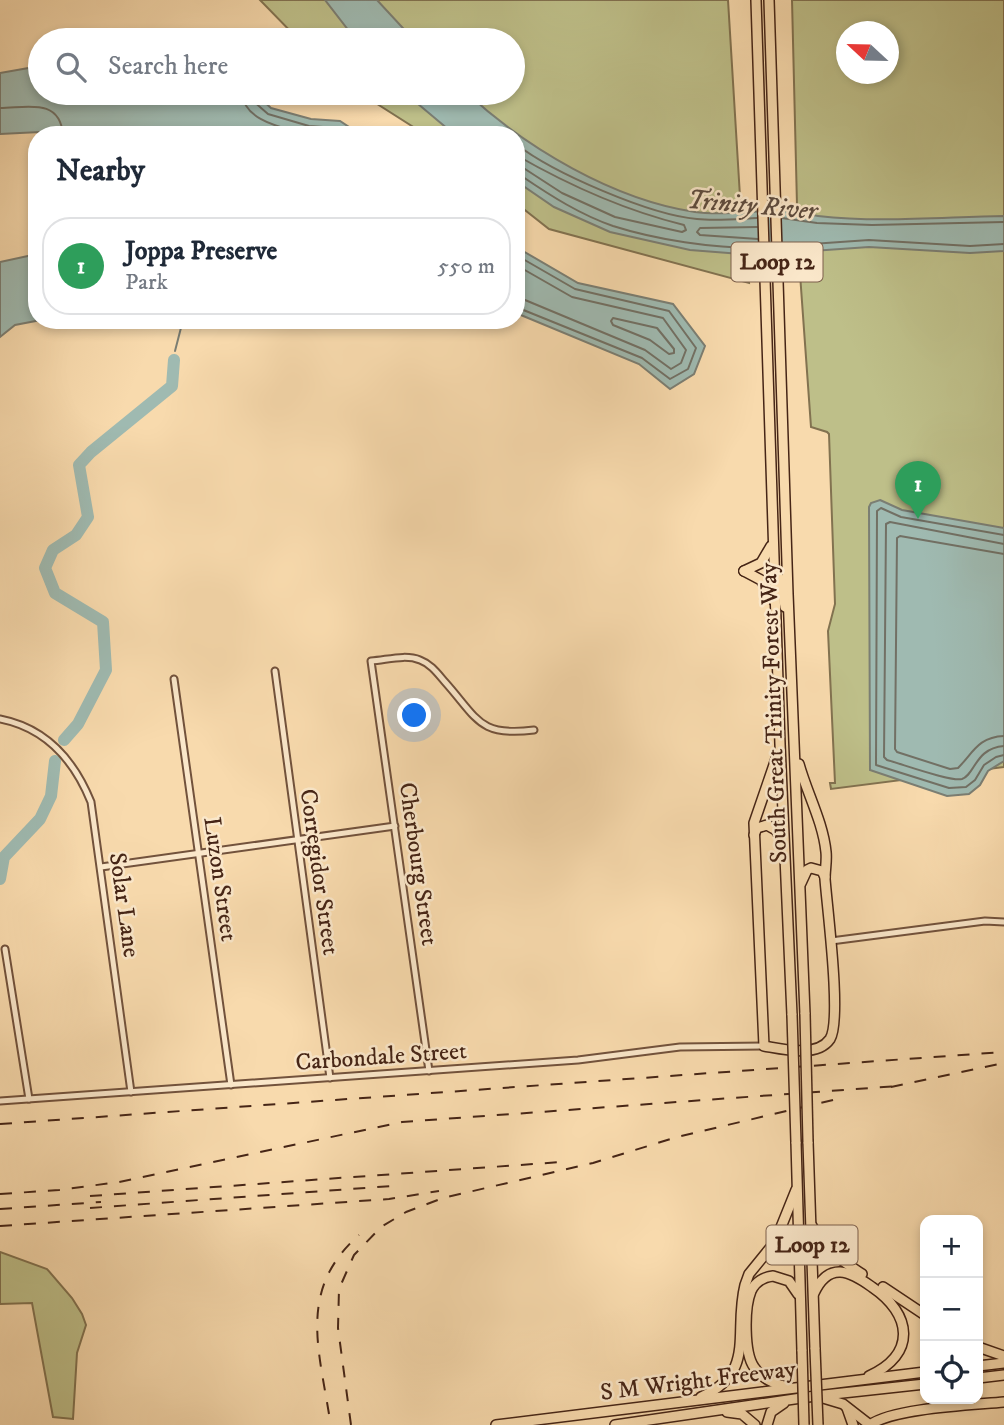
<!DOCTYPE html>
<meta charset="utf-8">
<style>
:root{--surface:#fff;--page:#f2f2f3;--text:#1f2937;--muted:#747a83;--line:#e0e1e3;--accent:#db2777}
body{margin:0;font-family:"IM FELL DW Pica",serif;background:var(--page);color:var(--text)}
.controls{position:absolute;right:21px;bottom:21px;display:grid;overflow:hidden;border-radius:14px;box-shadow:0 4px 10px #0003}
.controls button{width:63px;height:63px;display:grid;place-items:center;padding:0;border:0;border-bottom:2px solid var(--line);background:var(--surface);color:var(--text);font:35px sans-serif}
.compass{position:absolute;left:836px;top:21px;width:63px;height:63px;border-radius:50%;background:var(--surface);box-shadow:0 4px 10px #0003;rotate:292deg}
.you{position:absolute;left:415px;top:716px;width:24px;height:24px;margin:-18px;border:5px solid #fff;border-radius:50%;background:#1a73e8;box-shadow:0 0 0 10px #1a73e833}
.badge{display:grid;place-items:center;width:46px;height:46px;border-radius:50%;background:var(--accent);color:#fff;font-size:23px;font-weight:700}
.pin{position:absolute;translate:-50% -58px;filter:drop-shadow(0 2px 4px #0008)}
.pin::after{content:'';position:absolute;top:37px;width:24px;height:21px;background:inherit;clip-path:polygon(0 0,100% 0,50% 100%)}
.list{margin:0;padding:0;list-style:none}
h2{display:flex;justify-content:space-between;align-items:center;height:91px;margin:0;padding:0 28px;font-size:30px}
h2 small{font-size:23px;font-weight:400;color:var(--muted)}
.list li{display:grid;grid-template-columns:46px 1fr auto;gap:21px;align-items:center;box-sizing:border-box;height:98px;margin:0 14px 14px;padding:0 14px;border:2px solid var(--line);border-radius:28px}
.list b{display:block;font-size:26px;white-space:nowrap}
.list p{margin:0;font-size:23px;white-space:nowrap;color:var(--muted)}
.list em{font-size:23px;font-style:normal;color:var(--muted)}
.icon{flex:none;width:38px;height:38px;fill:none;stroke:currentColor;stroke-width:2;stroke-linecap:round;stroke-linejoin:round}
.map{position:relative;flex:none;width:1004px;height:1425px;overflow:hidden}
.search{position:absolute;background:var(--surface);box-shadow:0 4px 10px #0003;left:28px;top:28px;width:497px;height:77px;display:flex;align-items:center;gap:18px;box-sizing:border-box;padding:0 24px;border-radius:38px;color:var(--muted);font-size:26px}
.panel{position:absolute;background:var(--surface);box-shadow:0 4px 10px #0003;left:28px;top:126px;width:497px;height:203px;border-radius:28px}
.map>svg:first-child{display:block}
</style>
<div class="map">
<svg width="1004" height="1425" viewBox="0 0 1004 1425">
<rect width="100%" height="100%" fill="#f8daad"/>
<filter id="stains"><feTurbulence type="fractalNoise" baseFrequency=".00286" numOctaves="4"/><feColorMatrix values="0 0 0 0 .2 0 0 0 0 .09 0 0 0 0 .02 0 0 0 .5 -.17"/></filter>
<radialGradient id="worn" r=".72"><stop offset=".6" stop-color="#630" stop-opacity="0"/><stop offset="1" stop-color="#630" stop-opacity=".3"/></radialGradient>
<g fill="#bebf89" stroke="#827250" stroke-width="2" fill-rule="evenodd">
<path d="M260,0H728L741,213L749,283L549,229L516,203V135H426L360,93H513V40H299Z"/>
<path d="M792,0H1004V767L831,789L830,783H835L828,631L835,604L829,434L827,432L811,427L798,246ZM846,32H888V74H846Z"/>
<path d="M0,1252L47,1269L72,1298L82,1314L86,1325L77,1353L73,1419L53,1417L32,1303L0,1304Z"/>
</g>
<g fill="#9fbab1" stroke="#7b7e73" stroke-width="2">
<path d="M325,0H377L414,40H356Z"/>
<path d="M40,66V93H255L271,108L311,119L340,121L361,135H44L40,132L0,134V73Z"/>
<path d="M405,93H467C526,148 614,200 695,212C725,216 756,210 786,211C797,211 807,215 818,216C879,223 943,217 1004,216V251L970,253L869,247L754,255L690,250L610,232L554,207L516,181V135H455Z"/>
<path d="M516,247L578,283L673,304L705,346L694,374L670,389L639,364L516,313Z"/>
<path d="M37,254V320H41L15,325L0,337V262Z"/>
<path d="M880,500L902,510L1004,528V761L988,771L980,785L969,794L947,796L870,770L869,507L871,503Z"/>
</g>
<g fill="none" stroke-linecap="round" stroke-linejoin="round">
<g stroke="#727064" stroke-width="2">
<path d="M242,93C244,122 285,128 307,135"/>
<path d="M251,93L252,100L268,114L309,126L337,128L348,135"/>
<path d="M0,108C26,108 60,97 63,135"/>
<path d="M516,144C553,173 650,215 697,219C716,221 737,219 757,218"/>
<path d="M516,155C570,186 623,210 684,225L686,230L682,232L615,217L562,193L525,169L516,167"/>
<path d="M516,176L523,177C551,196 581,215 613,226C657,240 712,248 758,248"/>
<path d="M782,218L817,223L872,225L1004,222"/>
<path d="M757,227L700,228L697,232L700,235L758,239"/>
<path d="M783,246L869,240L970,246L1004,244"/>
<path d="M516,255L575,289L669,311L696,348L688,369L670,379L642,358L516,307"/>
<path d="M516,265L572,297L663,318L686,350L681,363L671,369L645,350L525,300L516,298"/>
<path d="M613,318L657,328L674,349V353L669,354L650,340L613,325L611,321Z"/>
<path d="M1004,535L901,517L881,508L877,511L876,765L949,788L966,787L975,780L984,765L996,757L1004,755"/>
<path d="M1004,544L890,522L886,524L884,757L887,760C902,764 951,782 962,779C975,775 975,748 1004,746"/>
<path d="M1004,554L900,536L897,538L895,749L897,752L950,769L958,768C973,753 978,737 1004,736"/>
</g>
<path stroke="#7b7e73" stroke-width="2" d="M175,351L183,320"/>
<g stroke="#9fbab1" stroke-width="12">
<path d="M64,740L78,724L106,670L103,622L55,593L45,568L53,550L76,535L88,517L79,465L91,452L172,386L174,360"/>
<path d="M0,879L4,857L40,819L51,796L55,761"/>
</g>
<g stroke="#72523c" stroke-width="9">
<g id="street">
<path d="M275,671L330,1078"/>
<path d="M174,679L231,1085"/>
<path d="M0,719C46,728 74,760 91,802L131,1092"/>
<path d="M101,867L395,826"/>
<path d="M831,941L985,921L1004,922"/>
<path d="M5,949L29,1099"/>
<path d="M429,1071L371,661C387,660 405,654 420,660C431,664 438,674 445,682C478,719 479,737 534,730"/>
<path d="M0,1101L578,1060L680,1047L764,1046"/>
</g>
</g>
<g stroke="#462516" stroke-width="12">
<g id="primary">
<path d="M756,0L780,744L792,1015"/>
<path d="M769,0L788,594L805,1014"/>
<path d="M744,571L761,580L774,601"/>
<path d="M744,571L761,563L771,546"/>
<path d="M774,572L781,580L785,607"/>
<path d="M777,756L754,823L764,1046C782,1049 817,1058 830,1039C842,1020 827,907 825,879C825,870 827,861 826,852C823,822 807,793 799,764"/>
<path d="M754,835L757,828L767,825L776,830L783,843"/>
<path d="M801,883L807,870L811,868L822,871L825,877"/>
<path d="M796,1142L802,1351"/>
<path d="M808,1142L815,1349"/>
<path d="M812,1226C822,1249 843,1261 862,1274"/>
<path d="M883,1287L925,1315"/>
<path d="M814,1293C829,1261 850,1271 872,1287C912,1314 917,1354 869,1376"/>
<path d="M978,1347L1004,1356"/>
<path d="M978,1366L1004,1363"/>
<path d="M978,1378L1004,1375"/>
<path d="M787,1387C774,1384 762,1379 754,1367C744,1353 744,1308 751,1291C755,1282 764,1277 773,1276L789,1281L798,1294"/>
<path d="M701,1397C757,1372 733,1333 745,1285L749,1274L775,1242L796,1190"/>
<path d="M823,1398L843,1404L870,1425"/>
<path d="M847,1408L853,1425"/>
<path d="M727,1412L742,1414L755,1425"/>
<path d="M496,1425L925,1372"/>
<path d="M615,1425L815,1396L925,1384"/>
<path d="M767,1425L771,1412L784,1403"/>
<path d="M870,1425C893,1408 973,1405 1004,1402"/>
</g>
</g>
<use href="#street" stroke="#fae7ca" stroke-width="5"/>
<use href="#primary" stroke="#f8daad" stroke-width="9"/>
<g stroke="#462516" stroke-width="2" stroke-dasharray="12 12" stroke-linecap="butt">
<path d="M891,1087L1004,1063"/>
<path d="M0,1124L1004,1052"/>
<path d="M0,1194L59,1190L119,1182L402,1122L898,1086"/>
<path d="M90,1196L561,1162"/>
<path d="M90,1208L391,1186"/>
<path d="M0,1209L101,1202"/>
<path d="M0,1226L389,1199L439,1191"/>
<path d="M329,1414C318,1346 299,1288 359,1235"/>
<path d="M351,1425L338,1328L339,1289L354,1255L381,1227L406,1212L443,1198L593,1163L677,1137L837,1099"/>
</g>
<g stroke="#462516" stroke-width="12" stroke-linecap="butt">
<g id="primary-bridge">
<path d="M805,1014L808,1142"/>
<path d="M792,1015L796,1142"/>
<path d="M815,1349L818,1425"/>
<path d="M802,1351L804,1425"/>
</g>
</g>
<use href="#primary-bridge" stroke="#f8daad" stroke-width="9"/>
</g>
<g text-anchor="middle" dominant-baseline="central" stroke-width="5" stroke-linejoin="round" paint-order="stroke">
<g fill="#fae7ca" stroke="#7c5f4c" stroke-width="2">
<rect x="731.5" y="242.5" width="91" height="39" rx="5"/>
<rect x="766.5" y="1225.5" width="91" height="39" rx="5"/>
</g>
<g font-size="23" font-weight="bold" fill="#462516">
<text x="777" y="262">Loop 12</text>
<text x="812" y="1245">Loop 12</text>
</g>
<g font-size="24" fill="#462516" stroke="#fae7ca">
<text transform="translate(774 713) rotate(-92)">South Great Trinity Forest Way</text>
<text transform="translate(418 864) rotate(82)">Cherbourg Street</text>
<text transform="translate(319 872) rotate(82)">Corregidor Street</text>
<text transform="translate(220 879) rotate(82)">Luzon Street</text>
<text transform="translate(124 905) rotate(82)">Solar Lane</text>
<text transform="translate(381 1057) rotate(-4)">Carbondale Street</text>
<text transform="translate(698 1381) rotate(-7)">S M Wright Freeway</text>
</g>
<g font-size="26" font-style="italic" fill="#5c4a3d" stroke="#fae7ca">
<text transform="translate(752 206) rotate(5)">Trinity River</text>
</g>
</g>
<rect width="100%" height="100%" filter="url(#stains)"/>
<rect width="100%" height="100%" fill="url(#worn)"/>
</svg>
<div class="controls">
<button>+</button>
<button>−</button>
<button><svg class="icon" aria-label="locate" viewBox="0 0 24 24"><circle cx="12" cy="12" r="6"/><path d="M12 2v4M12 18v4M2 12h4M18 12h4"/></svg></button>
</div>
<svg class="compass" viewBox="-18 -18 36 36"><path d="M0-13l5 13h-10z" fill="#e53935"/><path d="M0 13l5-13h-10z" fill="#747a83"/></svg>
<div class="you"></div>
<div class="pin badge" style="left:918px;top:519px;background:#2e9e5b">1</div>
<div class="search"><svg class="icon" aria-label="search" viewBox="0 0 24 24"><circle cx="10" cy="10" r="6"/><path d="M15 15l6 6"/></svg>Search here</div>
<section class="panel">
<h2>Nearby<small></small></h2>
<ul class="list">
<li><span class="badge" style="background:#2e9e5b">1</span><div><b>Joppa Preserve</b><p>Park</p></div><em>550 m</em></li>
</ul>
</section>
</div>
